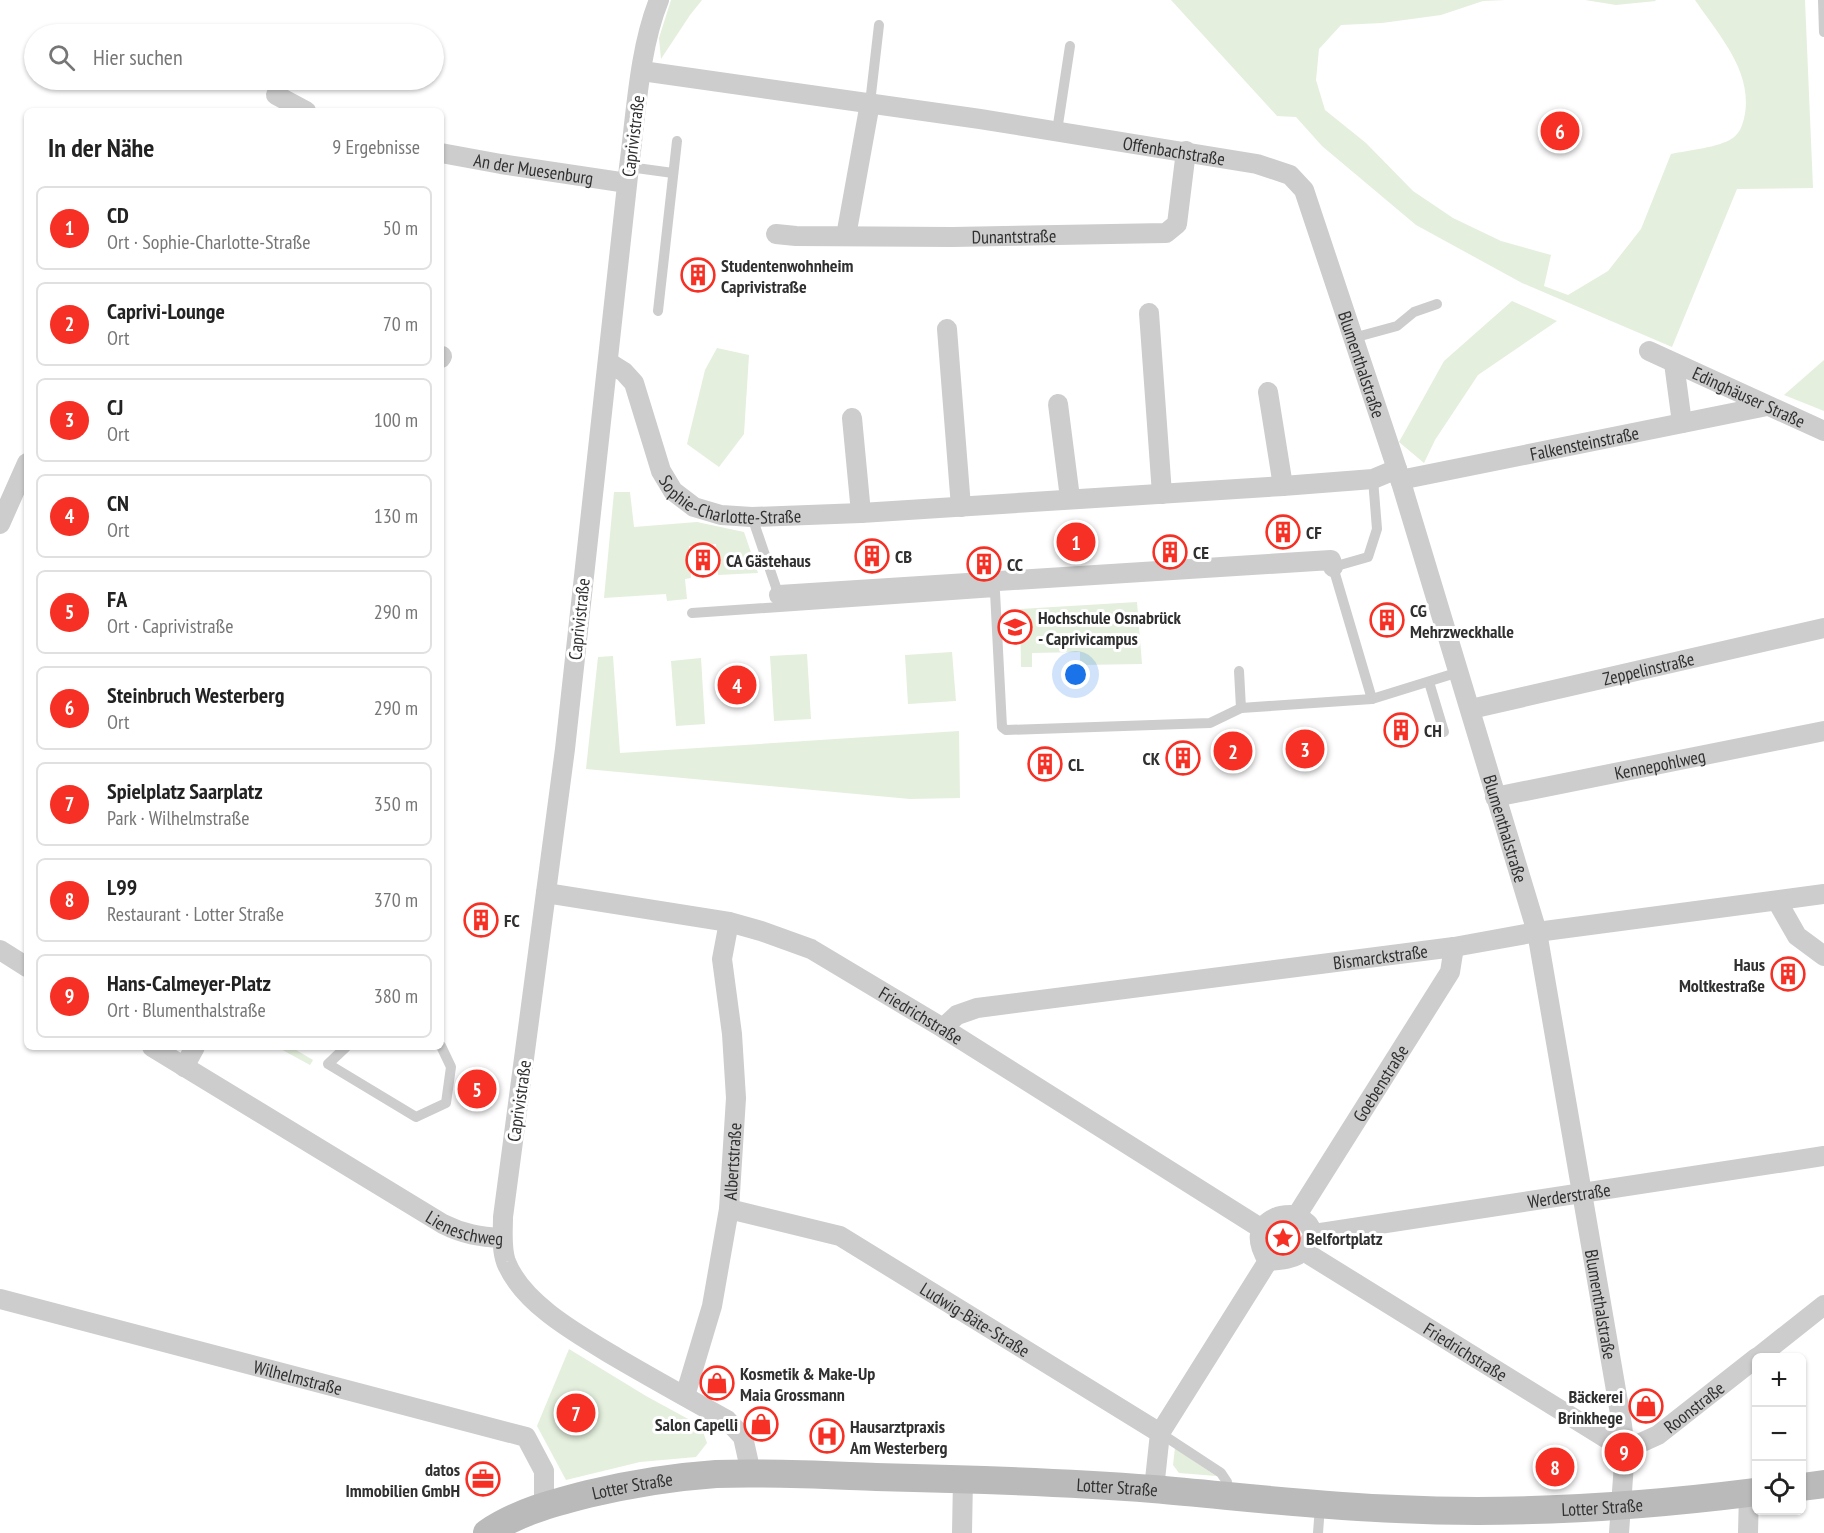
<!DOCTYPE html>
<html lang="de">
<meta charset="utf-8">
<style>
:root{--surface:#fff;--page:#f6f6f6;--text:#222;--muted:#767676;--line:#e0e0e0;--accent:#f63024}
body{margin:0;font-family:"PT Sans Narrow",sans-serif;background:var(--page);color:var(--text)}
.controls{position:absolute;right:18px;bottom:18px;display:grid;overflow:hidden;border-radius:9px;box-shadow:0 2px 4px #0004}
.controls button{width:54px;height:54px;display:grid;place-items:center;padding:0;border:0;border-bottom:2px solid var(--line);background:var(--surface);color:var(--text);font:30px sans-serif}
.you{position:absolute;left:1076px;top:675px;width:21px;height:21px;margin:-15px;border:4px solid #fff;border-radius:50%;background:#1a73e8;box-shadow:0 0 0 9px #1a73e833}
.badge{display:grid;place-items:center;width:39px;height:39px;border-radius:50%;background:var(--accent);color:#fff;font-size:20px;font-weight:700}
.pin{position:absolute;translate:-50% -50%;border:3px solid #fff;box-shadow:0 2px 6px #0006}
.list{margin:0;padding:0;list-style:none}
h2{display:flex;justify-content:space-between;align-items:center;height:78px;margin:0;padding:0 24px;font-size:26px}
h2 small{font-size:20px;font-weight:400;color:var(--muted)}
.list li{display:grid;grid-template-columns:39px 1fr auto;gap:18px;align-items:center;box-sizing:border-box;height:84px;margin:0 12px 12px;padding:0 12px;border:2px solid var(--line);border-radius:9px}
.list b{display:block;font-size:22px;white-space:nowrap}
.list p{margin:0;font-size:20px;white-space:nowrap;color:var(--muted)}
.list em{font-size:20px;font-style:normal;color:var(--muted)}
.icon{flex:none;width:33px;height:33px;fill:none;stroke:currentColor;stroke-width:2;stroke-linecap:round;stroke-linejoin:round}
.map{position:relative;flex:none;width:1824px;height:1533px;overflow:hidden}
.search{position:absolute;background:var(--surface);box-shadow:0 2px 4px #0004;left:24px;top:24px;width:420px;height:66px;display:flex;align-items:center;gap:15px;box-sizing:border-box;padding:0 21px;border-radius:33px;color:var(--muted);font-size:22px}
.panel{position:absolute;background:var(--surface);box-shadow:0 2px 4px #0004;left:24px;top:108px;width:420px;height:942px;border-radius:9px}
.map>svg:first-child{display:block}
</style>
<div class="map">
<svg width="1824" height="1533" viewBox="0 0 1824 1533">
<rect width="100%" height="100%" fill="#fff"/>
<g fill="#e4efdd">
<path d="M671,0H702L690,15L661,59L659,38Z"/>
<path d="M1171,0H1506L1483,1L1441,15L1382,23L1341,25L1319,49L1316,80L1325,110L1366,143L1413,191L1453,218L1501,241L1551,255L1544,286L1568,295L1608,271L1641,229L1671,154C1689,150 1718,148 1733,138C1741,132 1743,123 1745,114C1752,70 1718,34 1695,0H1805L1813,188L1737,189L1672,347L1522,283L1416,225L1322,146L1296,117L1277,116Z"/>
<path d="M1585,0H1655L1656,1L1616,5Z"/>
<path d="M1512,301L1557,321L1478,375L1435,440L1424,463L1399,442L1444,361Z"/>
<path d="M717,348L749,355L744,434L719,467L687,444L705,370Z"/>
<path d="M1824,360V411L1784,395Z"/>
<path d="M614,492H630L634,527L697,522L744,532L758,573L718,575L716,544L689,546L691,578L685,579L687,599L667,601L666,594L604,598Z"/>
<path d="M1137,602L1142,664L1080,665V652L1032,653V667H1021L1020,609Z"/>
<path d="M952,652L956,701L908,704L905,655Z"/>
<path d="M807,654L811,719L774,721L770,656Z"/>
<path d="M613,656L620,753L959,731L960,798L910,799L586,769L598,657Z"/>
<path d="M701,658L705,724L676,726L671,661Z"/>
<path d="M277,1047H291L313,1060L310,1065Z"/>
<path d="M569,1349L646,1396L701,1426L707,1443L696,1457L640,1462L566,1480L537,1426Z"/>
<path d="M1175,1448L1216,1476L1179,1473L1173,1465Z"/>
</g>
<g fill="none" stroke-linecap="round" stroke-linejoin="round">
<g stroke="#cdcdcd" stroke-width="10">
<path d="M1823,0L1824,32"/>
<path d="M870,103L879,25"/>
<path d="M1057,131L1070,46"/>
<path d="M629,167L673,173"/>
<path d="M658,311L677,141"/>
<path d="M1353,338L1397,326L1414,312L1437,304"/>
<path d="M752,517L780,599"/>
<path d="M692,613L995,592L1002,727L1006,730L1210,723L1241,708L1372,699L1459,672"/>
<path d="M1239,671L1241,708"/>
<path d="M1429,682L1444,732"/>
<path d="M1372,699L1333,567L1368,557L1377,529L1373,479"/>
<path d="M346,1047L328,1064L416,1117L446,1103L451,1067L441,1046"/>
<path d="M1160,1433L1221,1473L1227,1482V1494"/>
<path d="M1318,1533L1320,1506"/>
</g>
<g stroke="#cdcdcd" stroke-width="20">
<path d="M659,0C639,49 636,115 629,167L565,749L503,1217C503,1231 501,1248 506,1262C523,1305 581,1336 619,1359C655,1380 691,1400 727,1420L743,1437L751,1473"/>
<path id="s1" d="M642,71L980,119L1257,164L1290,175L1304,190L1397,469L1537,932L1622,1425L1625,1450L1619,1533"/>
<path d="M276,95L306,111"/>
<path id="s2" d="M441,153L501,164L627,183"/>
<path id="s3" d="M776,234L796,236L952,237L1166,233L1177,224L1186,151"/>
<path d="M846,236L870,103"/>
<path d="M1149,313L1162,494"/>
<path d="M947,329L961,507"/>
<path id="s4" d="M1649,351L1824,431"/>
<path d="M441,358L442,356"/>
<path id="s5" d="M608,362L624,372L634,383L661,471L673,491L694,507L721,515L752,517L861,513L1283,486L1373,479L1397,469"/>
<path d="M1674,363L1682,423"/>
<path d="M1268,392L1283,486"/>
<path d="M1058,404L1070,498"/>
<path d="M852,418L861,513"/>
<path id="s6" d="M1400,480L1767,406"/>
<path d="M0,524L27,463"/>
<path d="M779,595L1331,560L1333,567"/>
<path id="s7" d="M1471,709L1824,628"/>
<path id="s8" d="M1495,797L1824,731"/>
<path id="s9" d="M546,893L729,922L761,931L811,949L943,1028L1262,1229"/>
<path d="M1777,901L1797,936L1824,956"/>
<path d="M0,950L27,967"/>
<path id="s10" d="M943,1028L957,1015L977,1008L1454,947L1537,932L1824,894"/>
<path id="s11" d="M152,1047L443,1224C463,1234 480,1237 502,1238"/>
<path d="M184,1067L195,1047"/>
<path id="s12" d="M729,1209L840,1236L1160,1433L1154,1489"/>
<path id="s13" d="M1297,1215L1450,972L1454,947"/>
<path d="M1297,1215L1308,1224L1314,1234C1301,1259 1295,1258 1268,1261C1257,1243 1254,1227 1277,1217C1282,1214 1291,1215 1297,1215Z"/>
<path id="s14" d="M1314,1234L1824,1156"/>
<path id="s15" d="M1305,1252L1625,1450L1658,1435L1756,1358"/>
<path id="s16" d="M0,1299L526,1437L544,1471V1505"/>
<path d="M1757,1358L1824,1305"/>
<path id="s17" d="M685,1396L712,1306L729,1209L736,1098L732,1034L722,959L729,922"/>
<path d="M1160,1433L1268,1261"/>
<path d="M962,1533L963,1479"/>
<path d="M1748,1533L1749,1493"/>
</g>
<g stroke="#bababa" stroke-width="28">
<path d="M1802,1487L1824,1484"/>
<path id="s18" d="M487,1533C518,1512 553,1503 588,1494C630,1484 673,1477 716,1474C769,1472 823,1475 876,1477C969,1479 1061,1482 1153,1489C1234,1496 1315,1506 1397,1509C1517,1515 1637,1507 1756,1492"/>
</g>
</g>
<defs>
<g id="building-ring" transform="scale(1.725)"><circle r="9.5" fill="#fff" stroke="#f63024" stroke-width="1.5"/><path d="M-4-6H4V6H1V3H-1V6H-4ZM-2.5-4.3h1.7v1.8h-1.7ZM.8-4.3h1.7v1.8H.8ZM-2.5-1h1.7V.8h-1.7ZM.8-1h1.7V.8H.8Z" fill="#f63024"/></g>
<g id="university-ring" transform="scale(1.725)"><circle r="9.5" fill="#fff" stroke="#f63024" stroke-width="1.5"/><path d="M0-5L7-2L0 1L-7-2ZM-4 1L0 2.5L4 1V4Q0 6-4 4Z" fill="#f63024"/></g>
<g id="sight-ring" transform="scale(1.725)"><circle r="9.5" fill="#fff" stroke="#f63024" stroke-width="1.5"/><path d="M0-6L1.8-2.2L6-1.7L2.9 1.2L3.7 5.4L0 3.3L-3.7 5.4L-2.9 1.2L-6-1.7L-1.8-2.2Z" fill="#f63024"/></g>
<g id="shop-ring" transform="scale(1.725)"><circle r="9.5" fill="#fff" stroke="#f63024" stroke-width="1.5"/><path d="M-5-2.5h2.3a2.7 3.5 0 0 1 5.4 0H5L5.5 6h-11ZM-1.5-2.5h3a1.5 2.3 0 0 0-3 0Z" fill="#f63024"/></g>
<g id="hospital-ring" transform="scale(1.725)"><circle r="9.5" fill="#fff" stroke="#f63024" stroke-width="1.5"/><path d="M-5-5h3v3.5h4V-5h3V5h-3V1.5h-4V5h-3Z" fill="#f63024"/></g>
<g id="office-ring" transform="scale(1.725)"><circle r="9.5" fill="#fff" stroke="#f63024" stroke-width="1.5"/><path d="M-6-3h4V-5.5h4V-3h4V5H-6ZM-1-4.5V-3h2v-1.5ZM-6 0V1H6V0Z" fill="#f63024"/></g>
</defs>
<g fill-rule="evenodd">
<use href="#building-ring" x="698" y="275"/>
<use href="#building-ring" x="1283" y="532"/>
<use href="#building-ring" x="1170" y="552"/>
<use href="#building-ring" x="872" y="556"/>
<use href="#building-ring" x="703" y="560"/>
<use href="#building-ring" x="984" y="564"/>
<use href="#building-ring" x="1387" y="620"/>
<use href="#university-ring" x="1015" y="627"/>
<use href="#building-ring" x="1401" y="730"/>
<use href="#building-ring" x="1183" y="758"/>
<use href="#building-ring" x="1045" y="764"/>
<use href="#building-ring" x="481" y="920"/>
<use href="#building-ring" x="1788" y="974"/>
<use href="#sight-ring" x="1283" y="1238"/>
<use href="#shop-ring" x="717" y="1383"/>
<use href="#shop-ring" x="1646" y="1406"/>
<use href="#shop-ring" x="761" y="1424"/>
<use href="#hospital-ring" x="827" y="1436"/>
<use href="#office-ring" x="483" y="1479"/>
</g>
<g text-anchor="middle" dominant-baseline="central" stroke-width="6" stroke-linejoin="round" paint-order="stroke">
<g font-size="18" fill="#303030" stroke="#fff">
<text transform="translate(633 136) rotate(-83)">Caprivistraße</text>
<text stroke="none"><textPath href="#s1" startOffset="538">Offenbachstraße</textPath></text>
<text stroke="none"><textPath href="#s2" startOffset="94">An der Muesenburg</textPath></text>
<text stroke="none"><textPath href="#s3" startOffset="238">Dunantstraße</textPath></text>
<text stroke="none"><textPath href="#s1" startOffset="861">Blumenthalstraße</textPath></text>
<text stroke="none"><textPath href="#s4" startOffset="110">Edinghäuser Straße</textPath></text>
<text stroke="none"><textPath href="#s6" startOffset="188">Falkensteinstraße</textPath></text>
<text stroke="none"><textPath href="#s5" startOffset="208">Sophie-Charlotte-Straße</textPath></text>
<text transform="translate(579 619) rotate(-84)">Caprivistraße</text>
<text stroke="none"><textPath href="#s7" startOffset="182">Zeppelinstraße</textPath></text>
<text stroke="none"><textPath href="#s8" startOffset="168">Kennepohlweg</textPath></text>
<text stroke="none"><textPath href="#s1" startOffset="1347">Blumenthalstraße</textPath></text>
<text stroke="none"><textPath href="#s10" startOffset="447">Bismarckstraße</textPath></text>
<text stroke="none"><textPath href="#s9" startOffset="400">Friedrichstraße</textPath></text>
<text stroke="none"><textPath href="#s13" startOffset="156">Goebenstraße</textPath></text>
<text transform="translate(519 1101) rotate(-82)">Caprivistraße</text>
<text stroke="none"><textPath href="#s17" startOffset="240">Albertstraße</textPath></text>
<text stroke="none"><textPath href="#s14" startOffset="258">Werderstraße</textPath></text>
<text stroke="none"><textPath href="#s11" startOffset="363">Lieneschweg</textPath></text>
<text stroke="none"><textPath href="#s1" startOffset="1833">Blumenthalstraße</textPath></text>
<text stroke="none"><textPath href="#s12" startOffset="273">Ludwig-Bäte-Straße</textPath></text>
<text stroke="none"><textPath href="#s15" startOffset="189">Friedrichstraße</textPath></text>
<text stroke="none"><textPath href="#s16" startOffset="308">Wilhelmstraße</textPath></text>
<text stroke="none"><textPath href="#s15" startOffset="458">Roonstraße</textPath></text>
<text stroke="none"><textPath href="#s18" startOffset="154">Lotter Straße</textPath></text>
<text stroke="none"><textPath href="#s18" startOffset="640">Lotter Straße</textPath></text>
<text stroke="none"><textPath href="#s18" startOffset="1126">Lotter Straße</textPath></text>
</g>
<g font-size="18" font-weight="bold" fill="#303030" stroke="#fff" text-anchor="start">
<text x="721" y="265">Studentenwohnheim<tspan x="721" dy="21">Caprivistraße</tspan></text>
<text x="1306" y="532">CF</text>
<text x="1193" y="552">CE</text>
<text x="895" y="556">CB</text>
<text x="726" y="560">CA Gästehaus</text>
<text x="1007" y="564">CC</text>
<text x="1410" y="610">CG<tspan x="1410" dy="21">Mehrzweckhalle</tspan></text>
<text x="1038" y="617">Hochschule Osnabrück<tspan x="1038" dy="21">- Caprivicampus</tspan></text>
<text x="1424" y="730">CH</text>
<text x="1160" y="758" text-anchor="end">CK</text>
<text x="1068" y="764">CL</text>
<text x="504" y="920">FC</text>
<text x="1765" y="964" text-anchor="end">Haus<tspan x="1765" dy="21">Moltkestraße</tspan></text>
<text x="1306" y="1238">Belfortplatz</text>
<text x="740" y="1373">Kosmetik &amp; Make-Up<tspan x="740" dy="21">Maia Grossmann</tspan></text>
<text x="1623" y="1396" text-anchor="end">Bäckerei<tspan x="1623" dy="21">Brinkhege</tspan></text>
<text x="738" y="1424" text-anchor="end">Salon Capelli</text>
<text x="850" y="1426">Hausarztpraxis<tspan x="850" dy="21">Am Westerberg</tspan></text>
<text x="460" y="1469" text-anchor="end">datos<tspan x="460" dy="21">Immobilien GmbH</tspan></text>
</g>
</g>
</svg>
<div class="controls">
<button>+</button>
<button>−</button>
<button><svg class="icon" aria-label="locate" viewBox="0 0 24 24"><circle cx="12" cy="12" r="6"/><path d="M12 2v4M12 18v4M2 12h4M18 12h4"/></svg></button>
</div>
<div class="you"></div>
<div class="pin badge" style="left:1076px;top:542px">1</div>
<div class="pin badge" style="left:1233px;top:751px">2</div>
<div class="pin badge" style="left:1305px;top:749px">3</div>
<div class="pin badge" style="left:737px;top:685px">4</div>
<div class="pin badge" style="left:477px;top:1089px">5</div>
<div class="pin badge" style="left:1560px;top:131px">6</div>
<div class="pin badge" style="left:576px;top:1413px">7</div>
<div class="pin badge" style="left:1555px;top:1467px">8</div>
<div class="pin badge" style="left:1624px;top:1452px">9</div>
<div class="search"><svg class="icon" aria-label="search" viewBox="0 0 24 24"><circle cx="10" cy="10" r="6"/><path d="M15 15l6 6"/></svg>Hier suchen</div>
<section class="panel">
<h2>In der Nähe<small>9 Ergebnisse</small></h2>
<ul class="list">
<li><span class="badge">1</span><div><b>CD</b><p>Ort · Sophie-Charlotte-Straße</p></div><em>50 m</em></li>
<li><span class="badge">2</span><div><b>Caprivi-Lounge</b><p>Ort</p></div><em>70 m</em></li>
<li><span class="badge">3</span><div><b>CJ</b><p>Ort</p></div><em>100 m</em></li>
<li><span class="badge">4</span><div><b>CN</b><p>Ort</p></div><em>130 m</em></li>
<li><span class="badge">5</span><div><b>FA</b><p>Ort · Caprivistraße</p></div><em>290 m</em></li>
<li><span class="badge">6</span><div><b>Steinbruch Westerberg</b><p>Ort</p></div><em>290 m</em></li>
<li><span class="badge">7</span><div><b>Spielplatz Saarplatz</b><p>Park · Wilhelmstraße</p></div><em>350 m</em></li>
<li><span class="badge">8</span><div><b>L99</b><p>Restaurant · Lotter Straße</p></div><em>370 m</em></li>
<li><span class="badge">9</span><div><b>Hans-Calmeyer-Platz</b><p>Ort · Blumenthalstraße</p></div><em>380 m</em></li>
</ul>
</section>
</div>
